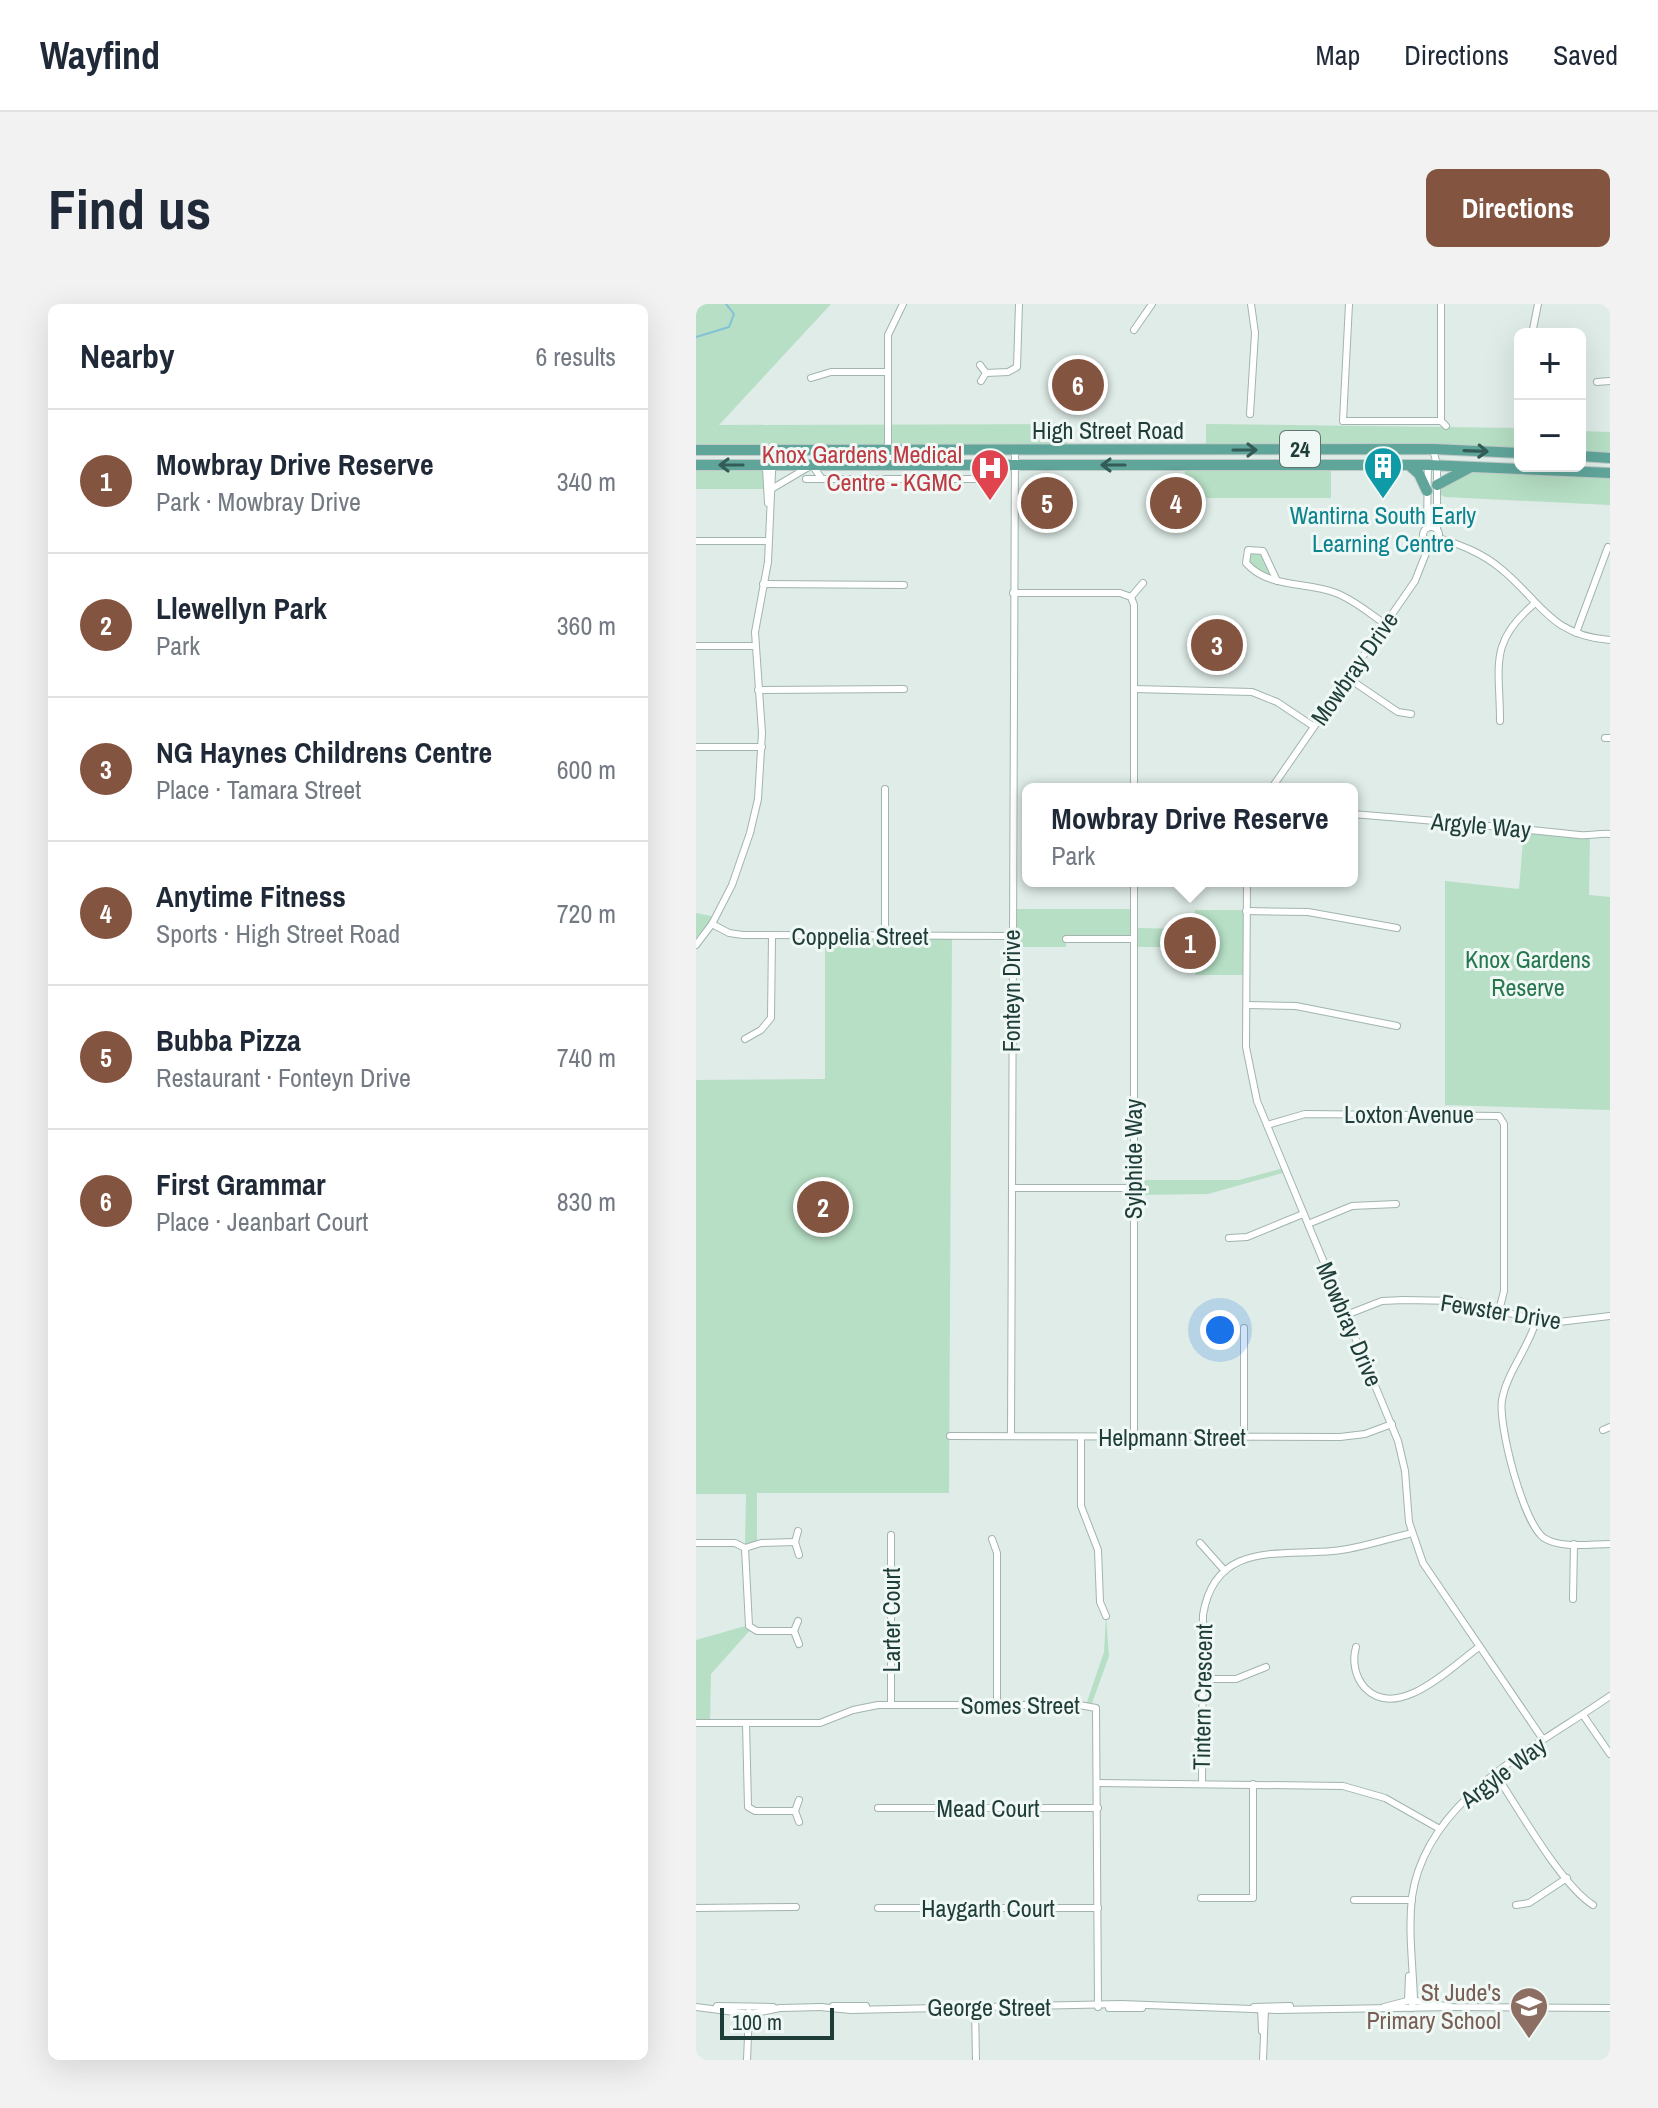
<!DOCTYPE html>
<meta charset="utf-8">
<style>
:root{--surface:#fff;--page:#f2f2f3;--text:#1f2937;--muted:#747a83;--line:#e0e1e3;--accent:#835440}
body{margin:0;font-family:"Archivo Narrow",sans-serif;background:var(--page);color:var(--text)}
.controls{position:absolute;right:24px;top:24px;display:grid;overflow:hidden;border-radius:12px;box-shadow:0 8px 32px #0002}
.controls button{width:72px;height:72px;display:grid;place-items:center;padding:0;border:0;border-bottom:2px solid var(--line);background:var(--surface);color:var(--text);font:40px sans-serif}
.scale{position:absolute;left:24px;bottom:20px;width:114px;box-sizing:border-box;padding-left:8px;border:4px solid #1f3d38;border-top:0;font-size:22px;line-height:28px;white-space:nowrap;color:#1f3d38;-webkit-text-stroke:6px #f0f8f5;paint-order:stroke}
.you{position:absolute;left:524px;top:1026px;width:28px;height:28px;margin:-20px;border:6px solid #fff;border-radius:50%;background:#1a73e8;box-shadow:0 0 0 12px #1a73e833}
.badge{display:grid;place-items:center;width:52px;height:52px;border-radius:50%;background:var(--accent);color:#fff;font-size:26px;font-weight:700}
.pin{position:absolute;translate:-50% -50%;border:4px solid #fff;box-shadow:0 2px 8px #0006}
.popup{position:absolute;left:326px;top:479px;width:336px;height:104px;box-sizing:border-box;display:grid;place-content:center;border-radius:12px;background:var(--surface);filter:drop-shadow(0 2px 6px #0005);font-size:26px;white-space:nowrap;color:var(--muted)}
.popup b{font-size:30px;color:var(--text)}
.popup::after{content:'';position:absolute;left:50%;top:100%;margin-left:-16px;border:16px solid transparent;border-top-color:var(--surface)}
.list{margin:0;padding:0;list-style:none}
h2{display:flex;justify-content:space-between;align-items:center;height:104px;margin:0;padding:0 32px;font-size:34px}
h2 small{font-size:26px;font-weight:400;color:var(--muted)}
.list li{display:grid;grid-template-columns:52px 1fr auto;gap:24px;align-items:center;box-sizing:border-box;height:144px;padding:0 32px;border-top:2px solid var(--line)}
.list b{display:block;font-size:30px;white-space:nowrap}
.list p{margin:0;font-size:26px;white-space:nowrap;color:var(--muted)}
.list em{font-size:26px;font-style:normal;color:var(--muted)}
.map{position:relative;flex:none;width:914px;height:1756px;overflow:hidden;border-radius:12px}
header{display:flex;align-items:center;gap:48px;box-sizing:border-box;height:112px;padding:0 40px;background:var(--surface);border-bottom:2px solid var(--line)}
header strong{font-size:38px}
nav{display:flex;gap:44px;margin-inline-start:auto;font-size:28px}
.intro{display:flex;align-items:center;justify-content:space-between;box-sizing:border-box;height:192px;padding:0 48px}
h1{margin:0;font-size:56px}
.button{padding:20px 36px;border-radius:12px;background:var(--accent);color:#fff;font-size:28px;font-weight:700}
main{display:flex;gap:48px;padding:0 48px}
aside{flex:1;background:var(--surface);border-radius:12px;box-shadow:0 8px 32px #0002}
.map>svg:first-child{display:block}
</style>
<header>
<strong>Wayfind</strong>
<nav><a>Map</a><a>Directions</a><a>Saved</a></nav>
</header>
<div class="intro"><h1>Find us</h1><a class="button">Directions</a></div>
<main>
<aside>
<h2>Nearby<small>6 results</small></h2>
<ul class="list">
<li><span class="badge">1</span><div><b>Mowbray Drive Reserve</b><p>Park · Mowbray Drive</p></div><em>340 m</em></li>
<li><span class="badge">2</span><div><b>Llewellyn Park</b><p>Park</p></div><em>360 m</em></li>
<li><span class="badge">3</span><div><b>NG Haynes Childrens Centre</b><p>Place · Tamara Street</p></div><em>600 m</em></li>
<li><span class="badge">4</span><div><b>Anytime Fitness</b><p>Sports · High Street Road</p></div><em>720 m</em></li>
<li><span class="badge">5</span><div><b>Bubba Pizza</b><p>Restaurant · Fonteyn Drive</p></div><em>740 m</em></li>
<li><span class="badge">6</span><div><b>First Grammar</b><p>Place · Jeanbart Court</p></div><em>830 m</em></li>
</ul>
</aside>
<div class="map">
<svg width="914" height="1756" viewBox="0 0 914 1756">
<rect width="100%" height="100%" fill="#dfece7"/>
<g fill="#b6dfc5">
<path d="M0,0H135L23,121L372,120L371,146H0Z"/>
<path d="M510,120L824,124V149L510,146Z"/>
<path d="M884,127L914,128V154L884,152Z"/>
<path d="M635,160V194H499L489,179V161Z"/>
<rect x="0" y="161" width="69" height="24"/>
<path d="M765,167L914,169V201L749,193L740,188Z"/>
<path d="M565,245L581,277L555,265L550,249Z"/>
<path d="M828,525L894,531L893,591L914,593V806L749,801V577L823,585Z"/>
<path d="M315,605H438V624L498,625L499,606H550L551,671H499V643H438V635L370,636V643H315Z"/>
<path d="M0,609L20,613L0,641Z"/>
<path d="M129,632H256L253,1189H61V1239L49,1244L50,1190H0V776L129,775Z"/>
<path d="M588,864L590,868L512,890L437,891V876H543Z"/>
<path d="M410,1312L413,1352L395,1402L390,1401L408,1348Z"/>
<path d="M53,1321L55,1325L15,1370L14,1419H0V1336Z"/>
</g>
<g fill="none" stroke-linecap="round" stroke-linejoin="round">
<path stroke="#82c1d6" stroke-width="2" d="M0,33L33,23L38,10L30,0"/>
<g stroke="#a2b4af" stroke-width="8">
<g id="minor">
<path d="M653,0L647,117H745"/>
<path d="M745,0V117L750,122"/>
<path d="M438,26L456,0"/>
<path d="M836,30L842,0"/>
<path d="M284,61L290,69L285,77"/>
<path d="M290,69L312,68L321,63L323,0"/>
<path d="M115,74L135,68H192"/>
<path d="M901,78L914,77"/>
<path d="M554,110L559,29L555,0"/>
<path d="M737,145L741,161V225"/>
<path d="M69,146L72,199"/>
<path d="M192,161V31L207,0"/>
<path d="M110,175H295"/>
<path d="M77,184L116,161L126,175"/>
<circle cx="735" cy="231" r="8"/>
<path d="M731,224L732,160"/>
<path d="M743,234C765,241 786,249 804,264C844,296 854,332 914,336"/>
<path d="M0,237H72"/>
<path d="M581,277L567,247L552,246L550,259C573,285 610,277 640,289C658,296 673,309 689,320"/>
<path d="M67,280L208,281"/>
<path d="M317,289H424L435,293L447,279"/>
<path d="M435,293L438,301V485"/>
<path d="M880,329L912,243"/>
<path d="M0,342H58"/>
<path d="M652,374L702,408L715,410"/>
<path d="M438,385L556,388L581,398L617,422"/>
<path d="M62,386L208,385"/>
<path d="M804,417C804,362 792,339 838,300"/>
<path d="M909,434H914"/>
<path d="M0,443H66"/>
<path d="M575,485L719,277L734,239"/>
<path d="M656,510C732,516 807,523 883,531C894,532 904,529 914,530"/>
<path d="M551,577L550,743L561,797L702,1137L709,1167L713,1218L727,1259L846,1434"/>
<path d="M550,607L612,608L701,624"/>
<path d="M16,620L33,629L47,631L315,632"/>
<path d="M189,632V485"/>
<path d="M370,635H438"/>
<path d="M0,641L16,620L36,581L54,529L62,495L66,429L59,328L72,258L77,146"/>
<path d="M551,701L600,702L701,722"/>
<path d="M49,735L65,726L75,714L76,632"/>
<path d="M571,821L609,810L803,812L808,820V987L803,1007"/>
<path d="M316,884H437"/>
<path d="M612,920L656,902L700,900"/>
<path d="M533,934L551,933L607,910"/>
<path d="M650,1011L686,997L708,996L762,997L854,1019L914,1012"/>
<path d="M840,1017C832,1045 811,1068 806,1096C802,1121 827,1219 848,1234C865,1245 894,1240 914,1240"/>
<path d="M907,1126L914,1123"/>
<path d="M254,1132L644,1133L669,1130L696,1120"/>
<path d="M315,1132L319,146"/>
<path d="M438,1132V577"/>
<path d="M548,1132V1024"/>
<path d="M385,1133V1202L402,1246L404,1298L410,1312"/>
<path d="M102,1227L99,1238L103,1251"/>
<path d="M195,1231V1401"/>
<path d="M296,1235L301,1249V1401"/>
<path d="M0,1239H39L49,1244L53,1322L61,1327H98"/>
<path d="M504,1239L529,1267"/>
<path d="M49,1244L65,1239L99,1238"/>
<path d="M877,1295L878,1240"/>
<path d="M102,1317L98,1327L103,1340"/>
<path d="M660,1343C656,1357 659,1373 669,1384C702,1418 756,1362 783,1343"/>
<path d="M507,1375H540L570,1363"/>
<path d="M887,1411L914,1450"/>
<path d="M0,1419H124L157,1406L182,1401H383L400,1404L402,1703"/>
<path d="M50,1419L52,1503L59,1507H99"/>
<path d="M800,1471C823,1505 865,1581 897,1601"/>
<path d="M402,1479L647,1482L689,1494L742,1524"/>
<path d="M506,1479L507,1311C519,1237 583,1252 637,1247C663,1245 690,1235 716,1229"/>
<path d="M103,1496L99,1507L103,1518"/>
<path d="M182,1504H402"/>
<path d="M505,1594H557V1480"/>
<path d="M658,1596H716"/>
<path d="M820,1601L833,1599L871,1574"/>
<path d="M0,1604L100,1603"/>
<path d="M182,1604H402"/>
<path d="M712,1697L713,1672"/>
<path d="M21,1702L77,1703"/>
<path d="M137,1702H170"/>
<path d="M0,1703L54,1710L84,1704L126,1703"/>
<path d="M124,1703L155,1706L425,1700L581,1706L755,1703"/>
<path d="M279,1703L280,1756"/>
<path d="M558,1703L594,1702"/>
<path d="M565,1703L566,1727"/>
<path d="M688,1703L715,1696L755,1703L914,1704"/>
<path d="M413,1704H446"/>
<path d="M715,1704L718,1696C717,1662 712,1627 716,1593C730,1494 841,1443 914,1392"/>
<path d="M51,1756L53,1708"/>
<path d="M567,1756L569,1704"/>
</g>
</g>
<g stroke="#c0c9c7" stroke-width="12">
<g id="primary">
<path d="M0,146L737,145L824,149"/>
<path d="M884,152L914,154"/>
<path d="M0,161H732L914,169"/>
<path d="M713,161L723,170L731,187"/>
<path d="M741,181L773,164"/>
</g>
</g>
<use href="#minor" stroke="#fff" stroke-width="6"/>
<use href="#primary" stroke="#60a59a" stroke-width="10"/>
</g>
<defs><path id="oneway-shaft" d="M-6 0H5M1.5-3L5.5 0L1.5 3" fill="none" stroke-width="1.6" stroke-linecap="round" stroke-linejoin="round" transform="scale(2)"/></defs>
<g stroke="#325c55">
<use href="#oneway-shaft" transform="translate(549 146)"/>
<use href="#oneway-shaft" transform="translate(780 147) rotate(2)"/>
<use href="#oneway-shaft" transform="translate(35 161) rotate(-180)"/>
<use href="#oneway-shaft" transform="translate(417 161) rotate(180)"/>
</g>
<defs>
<g id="building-pin" transform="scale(2)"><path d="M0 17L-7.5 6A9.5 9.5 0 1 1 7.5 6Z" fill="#0f9aa8" stroke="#f0f8f5"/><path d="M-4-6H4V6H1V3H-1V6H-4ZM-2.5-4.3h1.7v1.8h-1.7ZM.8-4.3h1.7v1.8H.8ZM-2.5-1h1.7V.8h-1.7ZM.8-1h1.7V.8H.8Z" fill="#fff"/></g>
<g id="hospital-pin" transform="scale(2)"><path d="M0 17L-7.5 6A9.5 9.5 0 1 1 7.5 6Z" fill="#e0444e" stroke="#f0f8f5"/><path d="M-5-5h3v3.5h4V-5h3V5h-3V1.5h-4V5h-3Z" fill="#fff"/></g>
<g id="school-pin" transform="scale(2)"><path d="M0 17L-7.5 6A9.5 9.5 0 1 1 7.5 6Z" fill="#8d6e63" stroke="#f0f8f5"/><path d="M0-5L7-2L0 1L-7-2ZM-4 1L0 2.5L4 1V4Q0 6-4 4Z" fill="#fff"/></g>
</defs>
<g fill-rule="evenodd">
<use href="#building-pin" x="687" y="162"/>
<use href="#hospital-pin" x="294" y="164"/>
<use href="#school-pin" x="833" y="1702"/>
</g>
<g text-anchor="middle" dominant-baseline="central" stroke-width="6" stroke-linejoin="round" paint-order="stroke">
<rect fill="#f0f8f5" stroke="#5e7571" stroke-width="2" x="584" y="127" width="40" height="36" rx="6"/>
<g font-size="22" font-weight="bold" fill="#1f3d38">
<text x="604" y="145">24</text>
</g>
<g font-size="24" fill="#1f3d38" stroke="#f0f8f5">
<text x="412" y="126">High Street Road</text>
<text transform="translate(658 364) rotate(-55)">Mowbray Drive</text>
<text transform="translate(785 521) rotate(5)">Argyle Way</text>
<text x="164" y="632">Coppelia Street</text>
<text transform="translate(315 687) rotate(-90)">Fonteyn Drive</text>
<text x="713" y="810">Loxton Avenue</text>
<text transform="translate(437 855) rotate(-90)">Sylphide Way</text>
<text transform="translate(805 1007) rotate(9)">Fewster Drive</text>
<text transform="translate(654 1020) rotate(67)">Mowbray Drive</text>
<text x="476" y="1133">Helpmann Street</text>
<text transform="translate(195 1316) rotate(-90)">Larter Court</text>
<text transform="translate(506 1393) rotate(-89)">Tintern Crescent</text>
<text x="324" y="1401">Somes Street</text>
<text transform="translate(807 1468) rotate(-37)">Argyle Way</text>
<text x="292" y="1504">Mead Court</text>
<text x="292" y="1604">Haygarth Court</text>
<text x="293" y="1703">George Street</text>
</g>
<g font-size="24" fill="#be3a42" stroke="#f0f8f5" text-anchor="end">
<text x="266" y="150">Knox Gardens Medical<tspan x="266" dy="28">Centre - KGMC</tspan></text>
</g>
<g font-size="24" fill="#0d838f" stroke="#f0f8f5">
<text x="687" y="211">Wantirna South Early<tspan x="687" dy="28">Learning Centre</tspan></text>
</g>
<g font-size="24" fill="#26774d" stroke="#f0f8f5">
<text x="832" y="655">Knox Gardens<tspan x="832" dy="28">Reserve</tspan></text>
</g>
<g font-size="24" fill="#785e54" stroke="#f0f8f5" text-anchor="end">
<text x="805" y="1688">St Jude's<tspan x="805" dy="28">Primary School</tspan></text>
</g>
</g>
</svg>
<div class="controls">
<button>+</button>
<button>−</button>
</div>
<div class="scale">100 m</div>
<div class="you"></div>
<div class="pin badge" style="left:494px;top:639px">1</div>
<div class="popup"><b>Mowbray Drive Reserve</b>Park</div>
<div class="pin badge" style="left:127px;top:903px">2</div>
<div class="pin badge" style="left:521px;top:341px">3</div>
<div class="pin badge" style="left:480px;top:199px">4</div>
<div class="pin badge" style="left:351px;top:199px">5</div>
<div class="pin badge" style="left:382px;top:81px">6</div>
</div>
</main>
